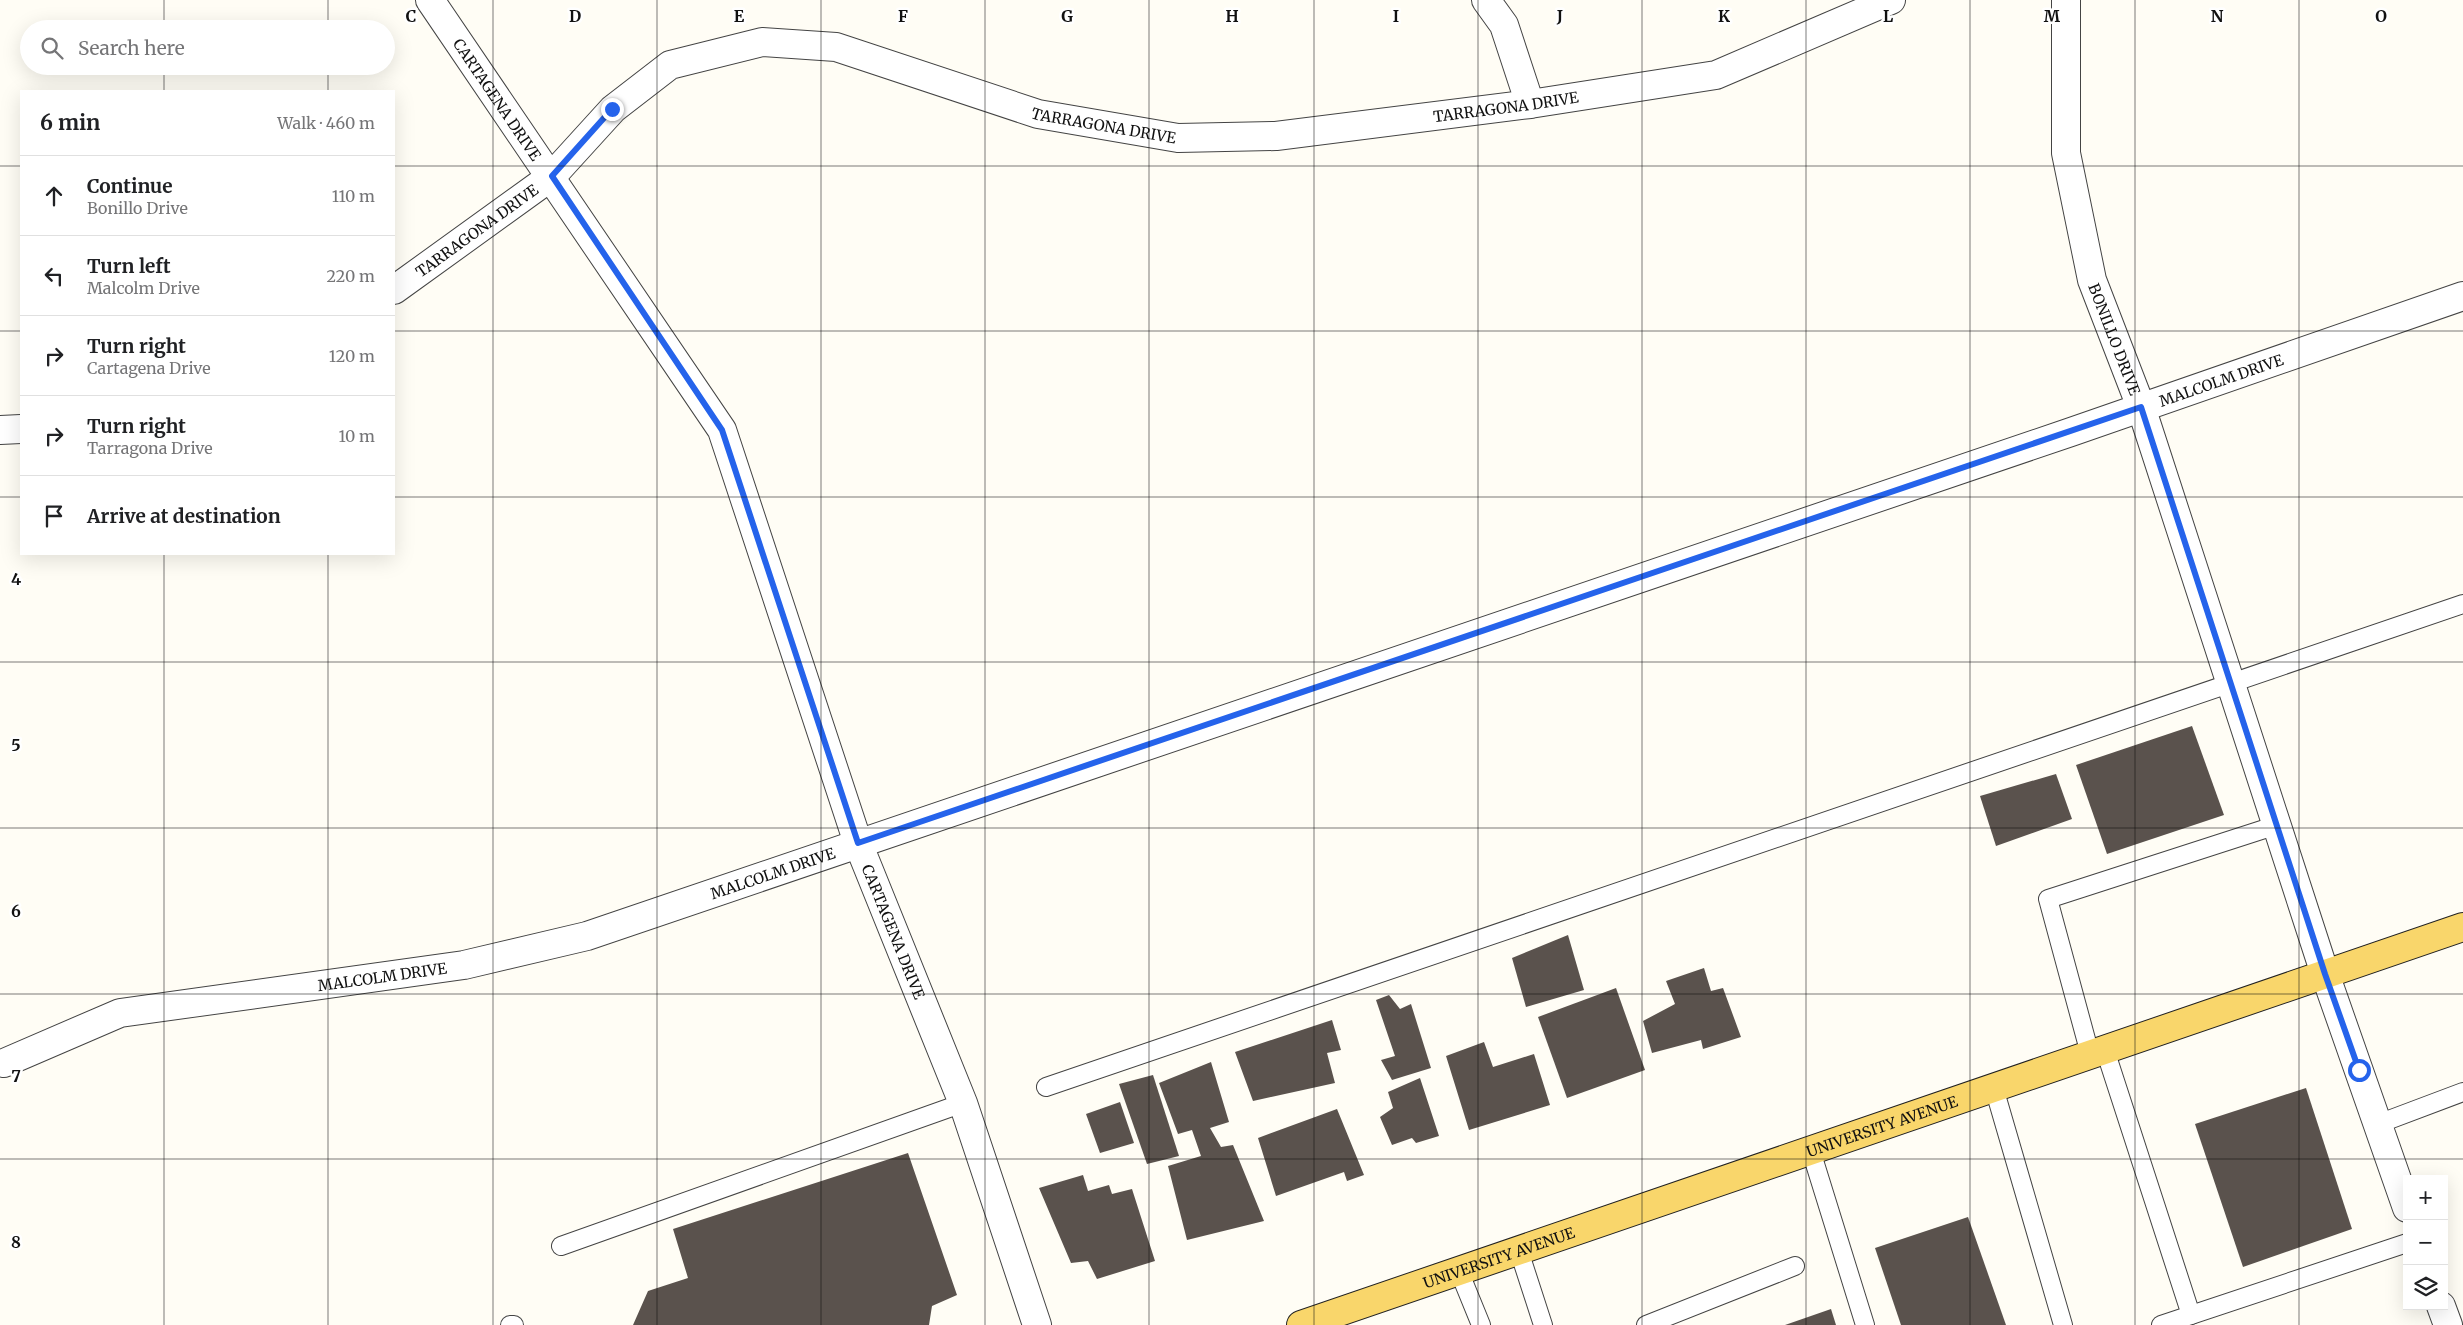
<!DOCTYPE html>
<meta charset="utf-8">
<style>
body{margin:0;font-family:Merriweather,serif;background:#f6f6f6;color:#202124}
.controls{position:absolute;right:15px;bottom:15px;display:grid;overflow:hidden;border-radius:0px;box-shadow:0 5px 20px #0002}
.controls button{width:45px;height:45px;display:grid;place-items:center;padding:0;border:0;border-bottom:1px solid #e0e0e0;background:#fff;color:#202124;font:25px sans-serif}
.stop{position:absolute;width:15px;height:15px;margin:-11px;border:4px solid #2563eb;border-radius:50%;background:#fff}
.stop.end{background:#2563eb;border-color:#fff;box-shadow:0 1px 5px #0008}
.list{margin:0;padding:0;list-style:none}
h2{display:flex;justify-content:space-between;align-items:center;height:65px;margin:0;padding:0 20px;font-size:21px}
h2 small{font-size:16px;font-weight:400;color:#757577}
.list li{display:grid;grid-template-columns:32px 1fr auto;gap:15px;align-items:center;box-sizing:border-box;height:80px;padding:0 20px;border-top:1px solid #e0e0e0}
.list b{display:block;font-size:19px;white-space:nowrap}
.list p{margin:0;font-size:16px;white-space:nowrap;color:#757577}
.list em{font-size:16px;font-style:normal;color:#757577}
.icon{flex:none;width:28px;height:28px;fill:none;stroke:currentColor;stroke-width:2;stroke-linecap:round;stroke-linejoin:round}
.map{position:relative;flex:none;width:2463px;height:1325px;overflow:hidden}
.search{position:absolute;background:#fff;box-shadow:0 5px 20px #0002;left:20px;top:20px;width:375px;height:55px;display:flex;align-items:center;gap:12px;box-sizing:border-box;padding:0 18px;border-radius:28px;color:#757577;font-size:19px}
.panel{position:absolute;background:#fff;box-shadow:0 5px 20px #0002;left:20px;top:90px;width:375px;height:465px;border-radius:0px}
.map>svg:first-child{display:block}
.building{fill:#5a524d}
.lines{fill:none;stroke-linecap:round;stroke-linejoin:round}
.service-casing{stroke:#444;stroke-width:20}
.minor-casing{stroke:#444;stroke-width:30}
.primary-casing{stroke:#222;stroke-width:30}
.service{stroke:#fff;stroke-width:18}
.minor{stroke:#fff;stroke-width:28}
.primary{stroke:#f9d66b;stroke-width:28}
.route{stroke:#2563eb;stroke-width:6}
.grid{fill:none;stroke:#111;stroke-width:1;stroke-opacity:0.55}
.labels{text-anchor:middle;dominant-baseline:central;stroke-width:5;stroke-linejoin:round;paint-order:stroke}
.street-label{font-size:15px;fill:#111;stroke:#fff}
.grid-label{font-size:16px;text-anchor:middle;font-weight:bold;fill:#111;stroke:#fff;stroke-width:5;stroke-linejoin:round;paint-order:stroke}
</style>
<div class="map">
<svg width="2463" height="1325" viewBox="0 0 2463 1325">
<rect width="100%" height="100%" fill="#fffdf5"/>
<g class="building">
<path d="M2192,726l32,89 -117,39 -31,-89z"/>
<path d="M2056,774l16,45 -76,27 -16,-50z"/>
<path d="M1568,935l16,55 -58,17 -14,-49z"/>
<path d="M1704,968l7,23 12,-3 18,49 -38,12 -2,-9 -49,13 -9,-32 32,-17 -9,-23z"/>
<path d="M1616,988l29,82 -78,28 -29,-81z"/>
<path d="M1389,995l11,14 11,-5 20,64 -39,12 -11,-20 14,-4 -19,-56z"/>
<path d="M1332,1020l9,30 -14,3 8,30 -82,18 -18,-49z"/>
<path d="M1484,1042l9,25 41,-13 16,51 -81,25 -23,-74z"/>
<path d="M1211,1062l18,60 -19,6 11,19 12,-2 31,76 -77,19 -19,-74 33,-10 -9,-26 -14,4 -19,-51z"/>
<path d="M1153,1075l26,81 -32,8 -28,-80z"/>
<path d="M1420,1078l19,58 -23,7 -4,-5 -20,7 -12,-28 13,-9 -5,-16z"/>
<path d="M2306,1088l46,141 -109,38 -48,-143z"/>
<path d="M1120,1102l14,41 -34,10 -14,-39z"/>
<path d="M1337,1109l27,66 -17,6 -3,-9 -68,24 -18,-58z"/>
<path d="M908,1153l49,142 -25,11 -3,19h-296l15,-34 40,-13 -15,-49z"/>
<path d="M1083,1175l5,16 21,-6 3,9 20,-5 23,72 -58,18 -9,-18 -17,2 -32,-75z"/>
<path d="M1968,1217l38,108h-105l-26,-77z"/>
<path d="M1831,1309l5,16h-51z"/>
</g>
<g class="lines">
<defs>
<g id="service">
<path d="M2105,1050l86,265"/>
<path d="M2090,1054l-42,-155 229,-74"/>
<path d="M1046,1087l1417,-483"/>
<path d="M1994,1088l69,237"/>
<path d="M2378,1124l85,-32"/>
<path d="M1811,1151l54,174"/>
<path d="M561,1246l402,-143"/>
<path d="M1519,1251l24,74"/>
<path d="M1459,1271l22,54"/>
<path d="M510,1325h4"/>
<path d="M1646,1325l149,-59"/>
<path d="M2161,1325l246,-82"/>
</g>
<g id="minor">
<path id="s1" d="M430,0l292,430 136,413 105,260 74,222"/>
<path d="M1486,0l18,25 26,79"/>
<path id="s2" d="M2066,0v153l26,127 49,127 184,567 82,234"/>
<path id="s3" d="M394,290l158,-114 61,-67 57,-44 92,-23 74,5 202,67 140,24 98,-2 254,-32 186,-29 175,-75"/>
<path d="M0,430l21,-1"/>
<path id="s4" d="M4,1063l116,-50 344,-48 123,-29 1484,-504 392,-136"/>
<path d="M2441,1306l7,19"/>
</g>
<g id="primary">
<path id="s5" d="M1301,1325l1162,-398"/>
</g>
</defs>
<use href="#service" class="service-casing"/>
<use href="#minor" class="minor-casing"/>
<use href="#primary" class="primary-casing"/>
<use href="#service" class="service"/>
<use href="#minor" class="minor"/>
<use href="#primary" class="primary"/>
</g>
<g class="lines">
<path class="route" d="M612,109l-60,67 170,254 136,413 1283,-436 184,567 34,96"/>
</g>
<path class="grid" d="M164,0v29M328,0v29M493,0v1325M657,0v1325M821,0v1325M985,0v1325M1149,0v1325M1314,0v1325M1478,0v1325M1642,0v1325M1806,0v1325M1970,0v1325M2135,0v1325M2299,0v1325M164,66v25M328,66v25M0,166h21M394,166h2069M0,331h21M394,331h2069M0,497h21M394,497h2069M164,554v771M328,554v771M0,662h2463M0,828h2463M0,994h2463M0,1159h2463"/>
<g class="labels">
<g class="street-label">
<text stroke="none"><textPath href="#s1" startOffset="120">CARTAGENA DRIVE</textPath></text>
<text stroke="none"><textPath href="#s3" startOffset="1211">TARRAGONA DRIVE</textPath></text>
<text stroke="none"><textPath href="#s3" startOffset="806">TARRAGONA DRIVE</textPath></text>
<text stroke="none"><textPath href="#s3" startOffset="102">TARRAGONA DRIVE</textPath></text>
<text stroke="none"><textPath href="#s2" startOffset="346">BONILLO DRIVE</textPath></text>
<text stroke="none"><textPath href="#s4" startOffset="2326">MALCOLM DRIVE</textPath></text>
<text stroke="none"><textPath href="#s4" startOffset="796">MALCOLM DRIVE</textPath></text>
<text stroke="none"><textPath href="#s1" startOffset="1050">CARTAGENA DRIVE</textPath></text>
<text stroke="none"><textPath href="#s4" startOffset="391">MALCOLM DRIVE</textPath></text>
<text stroke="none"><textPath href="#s5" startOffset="614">UNIVERSITY AVENUE</textPath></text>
<text stroke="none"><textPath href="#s5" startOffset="209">UNIVERSITY AVENUE</textPath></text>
</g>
</g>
<g class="grid-label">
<text x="411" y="22">C</text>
<text x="575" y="22">D</text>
<text x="739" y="22">E</text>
<text x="903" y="22">F</text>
<text x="1067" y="22">G</text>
<text x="1232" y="22">H</text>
<text x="1396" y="22">I</text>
<text x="1560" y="22">J</text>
<text x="1724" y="22">K</text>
<text x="1888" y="22">L</text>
<text x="2052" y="22">M</text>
<text x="2217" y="22">N</text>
<text x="2381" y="22">O</text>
<text x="16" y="585">4</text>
<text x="16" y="751">5</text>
<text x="16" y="917">6</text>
<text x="16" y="1082">7</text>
<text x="16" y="1248">8</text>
</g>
</svg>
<div class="controls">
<button>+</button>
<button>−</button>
<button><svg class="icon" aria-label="layers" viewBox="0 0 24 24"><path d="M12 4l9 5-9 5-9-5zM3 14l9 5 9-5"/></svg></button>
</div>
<div class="stop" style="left:2359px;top:1070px"></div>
<div class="stop end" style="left:612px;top:109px"></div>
<div class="search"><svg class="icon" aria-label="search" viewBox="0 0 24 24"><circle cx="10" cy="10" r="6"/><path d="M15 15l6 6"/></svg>Search here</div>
<section class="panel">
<h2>6 min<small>Walk · 460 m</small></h2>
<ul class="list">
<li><svg class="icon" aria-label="ahead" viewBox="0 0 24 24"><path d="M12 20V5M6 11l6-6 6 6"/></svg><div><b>Continue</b><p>Bonillo Drive</p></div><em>110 m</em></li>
<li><svg class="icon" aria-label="left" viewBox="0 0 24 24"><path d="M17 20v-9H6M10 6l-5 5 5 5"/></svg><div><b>Turn left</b><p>Malcolm Drive</p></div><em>220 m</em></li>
<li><svg class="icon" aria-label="right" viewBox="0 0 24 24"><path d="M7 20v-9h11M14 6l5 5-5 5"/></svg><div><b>Turn right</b><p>Cartagena Drive</p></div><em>120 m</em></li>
<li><svg class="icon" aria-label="right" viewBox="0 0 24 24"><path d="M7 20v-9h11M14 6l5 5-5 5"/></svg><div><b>Turn right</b><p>Tarragona Drive</p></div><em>10 m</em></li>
<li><svg class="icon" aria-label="arrive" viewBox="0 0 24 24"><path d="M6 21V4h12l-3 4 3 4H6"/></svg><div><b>Arrive at destination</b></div></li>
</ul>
</section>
</div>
